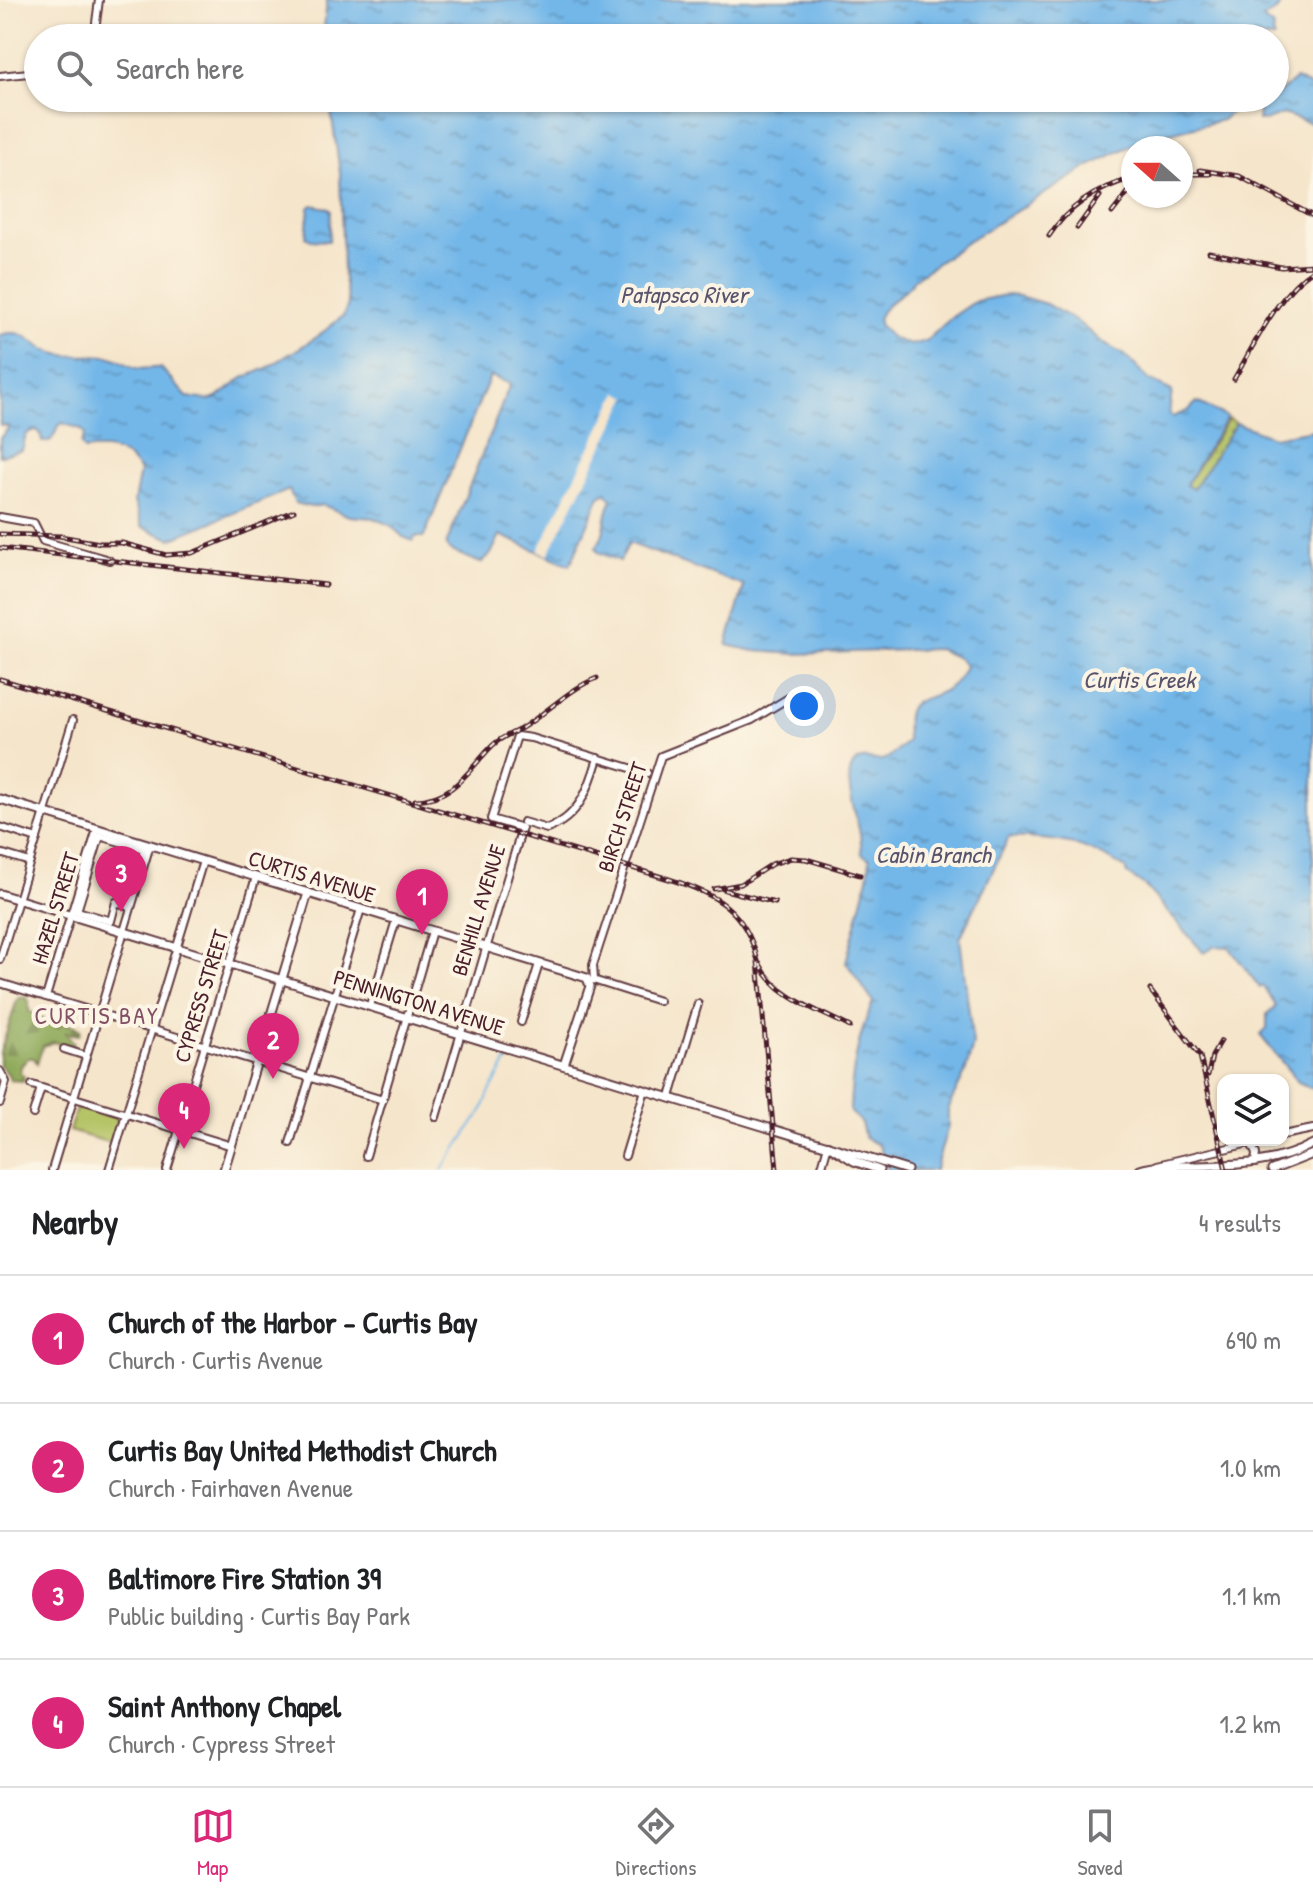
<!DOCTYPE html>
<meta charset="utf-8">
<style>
body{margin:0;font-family:"Patrick Hand",sans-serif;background:#f2f2f2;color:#202124}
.controls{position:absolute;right:24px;bottom:24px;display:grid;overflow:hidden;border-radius:16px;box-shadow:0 2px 6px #0004}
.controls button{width:72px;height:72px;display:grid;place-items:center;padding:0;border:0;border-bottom:2px solid #e0e0e0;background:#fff;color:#202124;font:40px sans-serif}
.compass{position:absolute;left:1121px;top:136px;width:72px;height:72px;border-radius:50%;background:#fff;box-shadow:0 2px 6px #0004;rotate:291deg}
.you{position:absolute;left:804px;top:706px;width:28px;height:28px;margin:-20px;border:6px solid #fff;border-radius:50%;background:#1a73e8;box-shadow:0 0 0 12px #1a73e833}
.badge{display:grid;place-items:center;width:52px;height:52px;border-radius:50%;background:#db2777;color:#fff;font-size:26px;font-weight:700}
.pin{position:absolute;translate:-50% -66px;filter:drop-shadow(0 2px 4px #0008)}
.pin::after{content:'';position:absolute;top:42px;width:28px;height:24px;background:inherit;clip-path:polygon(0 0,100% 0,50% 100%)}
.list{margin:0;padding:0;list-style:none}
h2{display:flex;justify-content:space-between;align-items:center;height:104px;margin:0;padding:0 32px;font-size:34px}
h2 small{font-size:26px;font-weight:400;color:#757577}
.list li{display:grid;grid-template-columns:52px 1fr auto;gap:24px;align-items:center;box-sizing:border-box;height:128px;padding:0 32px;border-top:2px solid #e0e0e0}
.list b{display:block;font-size:30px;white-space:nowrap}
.list p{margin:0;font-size:26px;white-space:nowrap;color:#757577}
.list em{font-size:26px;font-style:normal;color:#757577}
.icon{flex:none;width:44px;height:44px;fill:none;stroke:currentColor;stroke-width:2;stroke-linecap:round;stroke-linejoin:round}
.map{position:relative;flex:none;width:1313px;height:1170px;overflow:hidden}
.search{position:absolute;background:#fff;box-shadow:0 2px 6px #0004;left:24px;right:24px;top:24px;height:88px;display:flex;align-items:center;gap:20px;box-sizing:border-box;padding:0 28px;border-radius:44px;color:#757577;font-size:30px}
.sheet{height:616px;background:#fff}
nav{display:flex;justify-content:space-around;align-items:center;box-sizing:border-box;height:112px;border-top:2px solid #e0e0e0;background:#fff;font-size:22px;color:#757577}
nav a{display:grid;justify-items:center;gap:4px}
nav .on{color:#db2777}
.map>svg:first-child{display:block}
.grass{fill:url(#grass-tufts);stroke:#807249;stroke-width:2}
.forest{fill:url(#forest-firs);stroke:#6d6444;stroke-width:2}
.green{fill:#b6c467;stroke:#807249;stroke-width:2}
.water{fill:url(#water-ripples);stroke:#5e6b8a;stroke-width:2}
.pier{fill:#f5e5cb}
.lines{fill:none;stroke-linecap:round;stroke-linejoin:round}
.stream{stroke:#73b7e9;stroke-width:2}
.minor-casing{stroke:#643d43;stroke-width:10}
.major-casing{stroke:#643d43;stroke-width:11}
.minor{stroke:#fff;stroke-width:6}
.major{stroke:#fff;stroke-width:7}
.rail-casing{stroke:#4a1f2b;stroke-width:5}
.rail{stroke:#fcf5e5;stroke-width:2;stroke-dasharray:6;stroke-linecap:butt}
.labels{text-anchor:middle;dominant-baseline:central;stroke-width:8;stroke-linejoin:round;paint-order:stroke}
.street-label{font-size:22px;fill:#4a1f2b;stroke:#fcf5e5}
.water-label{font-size:24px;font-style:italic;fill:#58546e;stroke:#fcf5e5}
.neighbourhood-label{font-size:24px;letter-spacing:2px;fill:#835065;stroke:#fcf5e5}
</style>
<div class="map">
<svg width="1313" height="1170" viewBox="0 0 1313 1170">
<defs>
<pattern id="grass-tufts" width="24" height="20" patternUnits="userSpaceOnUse" patternTransform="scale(2)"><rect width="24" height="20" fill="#b6c467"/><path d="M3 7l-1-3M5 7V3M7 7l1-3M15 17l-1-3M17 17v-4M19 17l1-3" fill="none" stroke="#9ea85a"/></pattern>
<pattern id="forest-firs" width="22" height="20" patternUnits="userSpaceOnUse" patternTransform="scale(2)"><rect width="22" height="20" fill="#90aa5c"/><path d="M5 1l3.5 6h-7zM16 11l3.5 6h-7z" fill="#788a4c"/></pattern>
<pattern id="water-ripples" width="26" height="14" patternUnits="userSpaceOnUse" patternTransform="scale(2)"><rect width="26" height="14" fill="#73b7e9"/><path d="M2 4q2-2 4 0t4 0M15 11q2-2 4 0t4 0" fill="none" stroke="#6094bd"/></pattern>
</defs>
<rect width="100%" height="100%" fill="#fcf5e5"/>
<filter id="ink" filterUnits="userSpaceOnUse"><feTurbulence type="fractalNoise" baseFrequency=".0125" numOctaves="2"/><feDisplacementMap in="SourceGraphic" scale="16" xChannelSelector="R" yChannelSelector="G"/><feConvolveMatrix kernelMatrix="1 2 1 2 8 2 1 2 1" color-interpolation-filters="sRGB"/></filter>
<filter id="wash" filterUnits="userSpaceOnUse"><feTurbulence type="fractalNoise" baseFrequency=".006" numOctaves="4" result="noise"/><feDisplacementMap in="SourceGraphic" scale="32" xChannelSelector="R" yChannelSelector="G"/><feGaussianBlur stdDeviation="1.8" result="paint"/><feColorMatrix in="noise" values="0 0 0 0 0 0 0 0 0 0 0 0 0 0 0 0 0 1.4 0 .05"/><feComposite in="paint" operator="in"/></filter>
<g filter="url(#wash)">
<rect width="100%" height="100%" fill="#f5e5cb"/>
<path class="grass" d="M1228,419l8,4 -43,67 -7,-5z"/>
<path class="forest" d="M26,997l3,4v10l26,15 4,1 1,-5 15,4 6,4 -2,5 -13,-2 8,10 -2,6 -18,-7 -11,4 -6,17 -3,-5h-6l-7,8 -1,7 4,3 -1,5 -13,-1 -2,-6 -8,-8v-13l16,-50 3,-5z"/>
<path class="green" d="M77,1106l41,12 -7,25 -42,-12z"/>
<g class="water">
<path d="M327,0h955l-5,10 -14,9 10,8 1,11h-951z"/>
<path d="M1296,79l17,9v36l-30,-10 -19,7 -6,-1 1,-10z"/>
<path d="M329,98h919l-26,22 -80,20 -54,27 -114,70 -60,42c-9,17 -28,20 -36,40l2,7 12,12 18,7 16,-4 26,-24 24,-16 30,-6 13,1 27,8 33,19 24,20 23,13 23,24 23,11 -3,23 3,3 16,-6 9,-9 30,15 -41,68 7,4 43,-66 37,14 40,-7v659l-15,-7 -38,-47 7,-7v-14l9,-8 -13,-20 -3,2 -31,-41 -14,-1 -12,6 -57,-65 -20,-14v-4c-47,-29 -63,-29 -117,-32l-49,101 13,107 -8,28 -17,35v18l-13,44h-47l-9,-25 -14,-7 -4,-15 -11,-12c1,-37 8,-75 23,-109l-27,-40 22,-84 2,-19 -8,-5c-1,-8 -1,-17 -3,-25 -3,-16 -22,-63 3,-70 6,-1 13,2 19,1 10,-2 19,-12 26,-19 0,-9 -2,-25 2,-32 9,-16 43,-8 56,-43l-5,-7 -22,-10 -142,5 -42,-3 -27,-6 17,-59 -115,-43 -9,18 -22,-9 -2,-5c12,-15 7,-32 16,-47l-6,-8 -6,4 -30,69 -70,-30 -9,19 -10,9 -32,-13 -3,-5 64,-161 -20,-8 -66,161h-9l-2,4 -10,-4 -13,-12 -16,-7 -25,-2 -26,-11 -12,2 -16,-4 -6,-13 -118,49 -29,-12 -8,-25 6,-31c-14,-21 -32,-25 -56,-21l-3,-6 4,-10 -4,-5 -19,-6c-9,6 -5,20 -20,19l-1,-8 -4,-4c-15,1 -11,11 -15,20l-22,6v-18l8,-9 -1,-3 -7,-1v-90c27,-8 30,10 51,17 19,7 37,2 56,4 11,1 19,9 29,12 9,2 17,-1 25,0l26,29 21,3 9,-2 26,-20 24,-10 50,-31 27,-22 4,-11 -5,-33 -3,-99z"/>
<path d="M312,205l16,3 3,3 -2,30 -18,-1 -5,-3 3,-29z"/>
</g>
<path class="pier" d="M618,392l10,5 -80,158 -10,-4z"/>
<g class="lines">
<path class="stream" d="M442,1170l41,-61 6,-16 20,-35"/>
</g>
</g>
<g filter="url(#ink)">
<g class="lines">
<defs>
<g id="minor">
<path d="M94,38l5,-38"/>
<path d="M0,76l38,-4"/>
<path d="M0,517l34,6 9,18 66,19"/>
<path d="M523,822l24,7c32,-12 42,-40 51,-71"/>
<path d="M0,827l37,12"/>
<path d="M100,836l44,13 -16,57 -12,-4 -5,19 -34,-10z"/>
<path d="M0,853l30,9"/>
<path d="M0,959l73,-239"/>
<path d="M593,980l66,21"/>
<path d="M594,980l-1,-15 68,-209 91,-36 38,-23"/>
<path d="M0,983l383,117"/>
<path d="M46,997l51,-168"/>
<path d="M370,1006l26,-86"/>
<path d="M521,1022l18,-58"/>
<path d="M64,1049l22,7"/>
<path d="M0,1071l6,11 -6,21"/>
<path d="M32,1085l200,61"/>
<path d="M670,1097l28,-93"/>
<path d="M33,1114l8,-26"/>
<path d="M436,1117l86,-289 -31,-9 26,-83 14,2 116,35"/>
<path d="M1283,1135l30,-6"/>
<path d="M290,1143l71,-234"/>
<path d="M1251,1143l5,11 -1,9"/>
<path d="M366,1156l66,-225"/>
<path d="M625,1156l20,-66"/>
<path d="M1157,1165l105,-25"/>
<path d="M52,1170l98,-325"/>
<path d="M109,1170l94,-309"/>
<path d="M167,1170l89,-293"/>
<path d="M821,1170l7,-25"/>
</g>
<g id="major">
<path d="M0,799l587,179 3,8 -26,79"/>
<path d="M0,894l907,276"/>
<path d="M833,1148l21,13 25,9"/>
<path d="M224,1170l84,-277"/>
<path d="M1140,1170c16,-5 34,-4 50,-4 44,-1 84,-1 123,-22"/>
<path d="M1272,1170l41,-16"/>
</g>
</defs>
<use href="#minor" class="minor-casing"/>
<use href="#major" class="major-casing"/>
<use href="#minor" class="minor"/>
<use href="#major" class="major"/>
<defs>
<g id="rail">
<path d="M1200,170l39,6 74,40"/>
<path d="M1181,174h29"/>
<path d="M1112,213l21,-27"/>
<path d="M1077,228l23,-32"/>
<path d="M1049,236c20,-31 49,-48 84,-58"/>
<path d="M1209,252l72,15 32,-2"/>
<path d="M1234,379c21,-35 45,-88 79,-109"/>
<path d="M0,534l60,2 40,7h22l44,12 26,-2 102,-42"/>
<path d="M0,548l326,37"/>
<path d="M0,679l669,200c47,15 76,30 89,82l19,209"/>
<path d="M415,800c40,-1 53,-30 78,-55 9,-9 22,-12 32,-19 25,-16 44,-37 72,-48"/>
<path d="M714,889l27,-5 31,-20 19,-6 15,1 54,16"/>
<path d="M725,890l50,13"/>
<path d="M760,964c17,34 58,46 90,63"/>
<path d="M1150,990l50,66 26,114"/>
<path d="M1208,1075l4,-19 9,-15"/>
</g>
</defs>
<use href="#rail" class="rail-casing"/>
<use href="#rail" class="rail"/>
</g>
</g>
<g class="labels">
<g class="street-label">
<text transform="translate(622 817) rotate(-72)">BIRCH STREET</text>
<text transform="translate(312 876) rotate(17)">CURTIS AVENUE</text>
<text transform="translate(55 908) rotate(-73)">HAZEL STREET</text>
<text transform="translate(478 910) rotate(-73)">BENHILL AVENUE</text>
<text transform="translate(201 996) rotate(-73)">CYPRESS STREET</text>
<text transform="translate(419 1002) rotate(17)">PENNINGTON AVENUE</text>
</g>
<g class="water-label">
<text x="684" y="294">Patapsco River</text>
<text x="1139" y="679">Curtis Creek</text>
<text x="933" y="854">Cabin Branch</text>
</g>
<g class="neighbourhood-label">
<text x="97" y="1015">CURTIS BAY</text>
</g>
</g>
</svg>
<div class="controls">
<button><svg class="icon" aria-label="layers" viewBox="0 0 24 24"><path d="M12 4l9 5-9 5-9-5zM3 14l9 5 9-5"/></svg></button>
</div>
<svg class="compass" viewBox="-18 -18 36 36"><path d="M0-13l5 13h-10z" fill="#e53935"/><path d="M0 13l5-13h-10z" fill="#757577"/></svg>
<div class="you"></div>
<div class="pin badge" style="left:422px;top:935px">1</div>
<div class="pin badge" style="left:273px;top:1079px">2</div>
<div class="pin badge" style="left:121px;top:912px">3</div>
<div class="pin badge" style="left:184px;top:1149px">4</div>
<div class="search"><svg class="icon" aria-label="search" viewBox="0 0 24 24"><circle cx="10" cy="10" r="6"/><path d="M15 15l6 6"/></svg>Search here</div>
</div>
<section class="sheet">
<h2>Nearby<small>4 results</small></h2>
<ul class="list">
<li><span class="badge">1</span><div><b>Church of the Harbor - Curtis Bay</b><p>Church · Curtis Avenue</p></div><em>690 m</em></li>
<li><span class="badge">2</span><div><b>Curtis Bay United Methodist Church</b><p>Church · Fairhaven Avenue</p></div><em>1.0 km</em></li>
<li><span class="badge">3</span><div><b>Baltimore Fire Station 39</b><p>Public building · Curtis Bay Park</p></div><em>1.1 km</em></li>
<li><span class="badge">4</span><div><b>Saint Anthony Chapel</b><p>Church · Cypress Street</p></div><em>1.2 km</em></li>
</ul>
</section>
<nav>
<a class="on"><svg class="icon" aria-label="map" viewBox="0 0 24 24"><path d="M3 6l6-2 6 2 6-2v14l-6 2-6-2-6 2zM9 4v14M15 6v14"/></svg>Map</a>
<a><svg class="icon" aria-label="directions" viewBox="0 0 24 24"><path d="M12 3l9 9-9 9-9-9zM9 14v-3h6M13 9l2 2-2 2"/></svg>Directions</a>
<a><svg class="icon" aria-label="saved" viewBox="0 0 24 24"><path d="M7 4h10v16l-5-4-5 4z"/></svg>Saved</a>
</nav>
